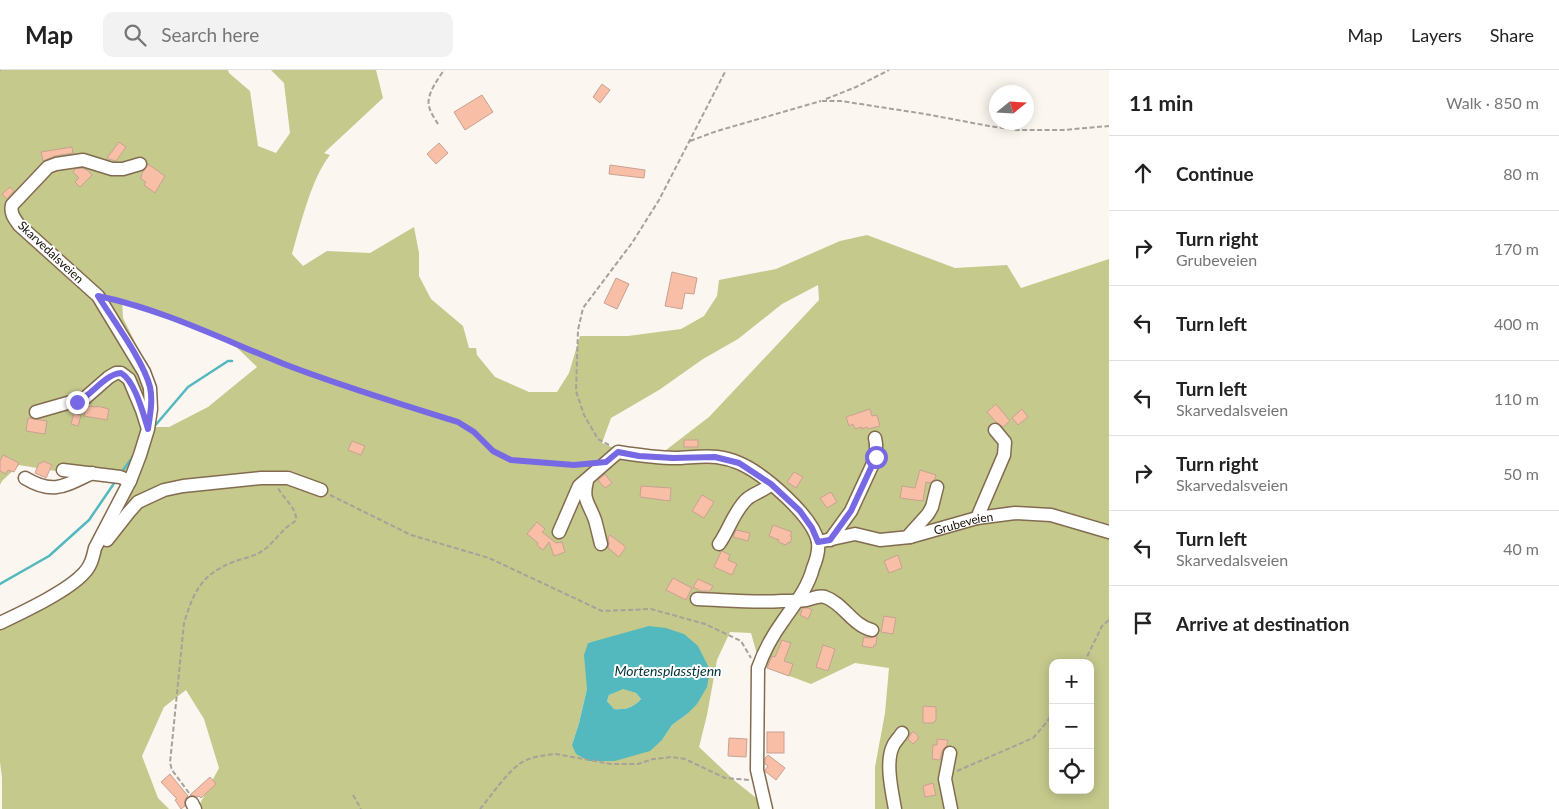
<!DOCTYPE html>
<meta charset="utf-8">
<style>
body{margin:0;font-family:Lato,sans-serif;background:#f2f2f2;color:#222}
.controls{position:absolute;right:15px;bottom:15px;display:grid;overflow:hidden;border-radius:10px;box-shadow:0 2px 12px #0003}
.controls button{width:45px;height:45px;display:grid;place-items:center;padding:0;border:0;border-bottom:1px solid #e0e0e0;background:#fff;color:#222;font:25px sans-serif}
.compass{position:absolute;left:989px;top:15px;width:45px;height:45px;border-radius:50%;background:#fff;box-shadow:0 2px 12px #0003;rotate:72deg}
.stop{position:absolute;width:15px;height:15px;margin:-11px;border:4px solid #7768e4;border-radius:50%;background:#fff}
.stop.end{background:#7768e4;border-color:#fff;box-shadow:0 1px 5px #0008}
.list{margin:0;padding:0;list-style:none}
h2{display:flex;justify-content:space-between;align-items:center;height:65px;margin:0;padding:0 20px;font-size:21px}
h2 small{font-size:16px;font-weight:400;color:#767676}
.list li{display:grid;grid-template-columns:32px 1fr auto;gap:15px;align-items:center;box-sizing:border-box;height:75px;padding:0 20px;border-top:1px solid #e0e0e0}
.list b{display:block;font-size:19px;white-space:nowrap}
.list p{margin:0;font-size:16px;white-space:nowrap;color:#767676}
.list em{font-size:16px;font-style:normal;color:#767676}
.icon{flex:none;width:28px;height:28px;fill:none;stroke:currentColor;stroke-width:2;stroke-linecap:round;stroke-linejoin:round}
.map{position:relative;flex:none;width:1109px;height:739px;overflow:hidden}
header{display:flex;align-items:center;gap:30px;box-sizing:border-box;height:70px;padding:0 25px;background:#fff;border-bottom:1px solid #e0e0e0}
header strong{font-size:24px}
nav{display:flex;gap:28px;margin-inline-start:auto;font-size:18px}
.search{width:350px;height:45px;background:#f2f2f2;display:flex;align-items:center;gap:12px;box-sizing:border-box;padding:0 18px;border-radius:10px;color:#767676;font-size:19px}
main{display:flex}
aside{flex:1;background:#fff}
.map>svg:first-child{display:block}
.green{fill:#c5c98c;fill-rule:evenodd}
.water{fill:#54b9bf;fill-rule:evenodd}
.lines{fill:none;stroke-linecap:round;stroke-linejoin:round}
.stream{stroke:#54b9bf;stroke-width:2.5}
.building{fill:#f8bea6;stroke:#c7a292}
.minor-casing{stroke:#836b50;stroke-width:15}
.path{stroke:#a8a19a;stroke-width:2;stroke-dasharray:5 2.5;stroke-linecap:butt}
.minor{stroke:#fff;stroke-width:12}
.route{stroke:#7768e4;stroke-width:6}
.labels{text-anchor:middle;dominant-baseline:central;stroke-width:4;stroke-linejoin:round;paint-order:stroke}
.street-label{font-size:12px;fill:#170e05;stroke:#fff}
.water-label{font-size:14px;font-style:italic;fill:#023437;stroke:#fff}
</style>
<header>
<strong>Map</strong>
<div class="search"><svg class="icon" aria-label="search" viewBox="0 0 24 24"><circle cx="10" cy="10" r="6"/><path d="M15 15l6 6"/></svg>Search here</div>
<nav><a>Map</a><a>Layers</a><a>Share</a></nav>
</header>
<main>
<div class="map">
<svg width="1109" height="739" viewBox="0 0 1109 739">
<rect width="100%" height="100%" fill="#fcf6f0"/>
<g class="green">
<path d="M0,0h228l1,3 21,18 8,55 18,7 14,-20 -6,-50 -13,-13h105l7,28 -59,55 6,2c-18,22 -30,71 -38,99l11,12 24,-15 43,2 44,-26 5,26v23l12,23 32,27 6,22h7l1,7 18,22 34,15h28l12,-19 11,-37h48l53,-7 23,-13 13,-20 2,-16 57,-11 64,-28 27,-6 88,33 52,-3 14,23 88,-29v550h-234v-42l10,-54 4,-45 -34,-5 -44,21 -51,-19 -9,-32 -21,-1 -13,28 -10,55 -8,32 36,34 35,28h-573l22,-41 -15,-49 -18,-29 -22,17 -22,49 16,42 11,11h-167v-31l-2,-16v-134l80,-53 47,-92 -108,-18 -17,16 -2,4zM818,215l1,15 -110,117 -43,33 -27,9 -37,-16 9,-25 48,-28 44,-31 35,-20 44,-35zM122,230l10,1 68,31 28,7 29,28 -49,40 -39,20h-20l-4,-65 -22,-44zM603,570l84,74 -15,11 -10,15 -90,5 7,-22 8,-34 1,-46zM1053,593h37v127h-37z"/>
<path d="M623,618l13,5 5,6c-8,9 -16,11 -27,10l-7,-8 2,-6z"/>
</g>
<path class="water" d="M649,556l17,2 18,6 14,12 12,24 -3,17 -10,17 -10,10 -15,11 -10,15 -12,11 -35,10h-26l-13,-7 -4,-9 7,-22 8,-34 -3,-34 4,-12zM623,619l13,4 5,6c-8,9 -16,11 -27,10l-7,-8 2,-6z"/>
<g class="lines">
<g class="stream">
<path d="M153,358l35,-41 40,-26h4"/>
<path d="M121,403l13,-18"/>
<path d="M0,514l49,-28 40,-36 26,-38"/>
</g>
</g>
<g class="building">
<path d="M602,14l8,6 -10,13 -7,-6z"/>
<path d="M482,25l11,17 -28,18 -11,-18z"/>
<path d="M119,72l7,5 -10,14 -7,-2 -2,-1z"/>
<path d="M439,73l9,10 -12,11 -9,-10z"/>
<path d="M72,77l1,6 -18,3 -12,5 -2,-9z"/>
<path d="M148,94l17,12 -10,17 -11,-8 2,-3 -6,-4 2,-2 -1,-1z"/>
<path d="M610,95l35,5 -1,8 -35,-4z"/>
<path d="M82,98l5,2 5,5 -12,12 -5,-5 4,-4 -6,-6 2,-3z"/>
<path d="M10,117l4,4 -7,8 -5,-5z"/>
<path d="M672,202l25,6 -3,16 -9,-1 -3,16 -17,-3z"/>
<path d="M616,208l13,6 -12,25 -13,-6z"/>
<path d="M996,334l14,17 -7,6 -7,-5 -9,-10z"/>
<path d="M86,336l11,1v-1l12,3 -2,11 -23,-4z"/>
<path d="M870,339l2,7 5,-1 3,11 -12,3 -1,-2 -5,2v-2l-7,2 -2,-5 -4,2 -3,-9z"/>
<path d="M1022,339l6,8 -10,8 -6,-7z"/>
<path d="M74,343l7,2 -3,11 -7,-2z"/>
<path d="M28,348l19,3 -2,13 -19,-3z"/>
<rect x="684" y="370" width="14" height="7"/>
<path d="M352,371l13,5 -4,9 -13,-5z"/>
<path d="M3,385l16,8 -5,9 -6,-2 -2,4 -6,-3v-10z"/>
<path d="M43,391l9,4 -6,13 -11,-5 4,-10h3z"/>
<path d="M920,400l16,5 -1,4 -5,4 -4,-1 -3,19 -23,-3 2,-12 13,2z"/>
<path d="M794,402l9,5 -7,11 -9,-6z"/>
<path d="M605,404l7,9 -7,5 -7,-8z"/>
<path d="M641,416l30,2 -1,13 -30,-4z"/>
<path d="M831,422l6,10 -10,6 -7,-10z"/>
<path d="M702,425l12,7 -10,16 -12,-7z"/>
<path d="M537,452l8,7 -3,3 14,11 6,-1 3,10 -11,4 -5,-14 -6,8 -6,-5 1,-2 -11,-9z"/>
<path d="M773,455l19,7 -2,4 2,1 -2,6 -2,-1 -2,3 -8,-3 1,-2 -10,-4z"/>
<path d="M736,460l14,3 -2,8 -15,-4z"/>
<path d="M610,465l16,12 -7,10 -11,-9 1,-5 -1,-5z"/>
<path d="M722,481l8,4 -2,5 9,4 -5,11 -18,-8 7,-15z"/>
<path d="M898,485l4,13 -13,5 -5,-12z"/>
<path d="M673,508l19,10 -6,12 -20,-10z"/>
<path d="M698,509l15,7 -3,5h-9l-8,-4z"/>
<path d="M803,538h5l4,2 -4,9 -8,-4z"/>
<path d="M884,546l12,2 -3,16 -12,-2z"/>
<path d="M877,566l-1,9h-2l-1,3 -11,-2 2,-9 5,1z"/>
<path d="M782,570l9,3 -7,18 9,3 -4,12 -22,-8 5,-12 3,1z"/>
<path d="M823,575l12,4 -7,22 -12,-4z"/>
<path d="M923,636l13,1v13l-3,3h-10z"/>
<rect x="767" y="662" width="17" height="21"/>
<path d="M912,662h2l4,4v3l-5,5 -5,-5z"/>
<path d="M729,668l18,1 -1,18 -18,-1z"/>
<path d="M937,669l11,1 -1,5 -5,6 -2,9 -8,-1 1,-14h4z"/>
<path d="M768,685l17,13 -9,12 -10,-8 -1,-2 3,-4 -3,-2v-6z"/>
<path d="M170,704l18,22 -3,3v7l-4,3 -6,-9 2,-1 -16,-17z"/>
<path d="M210,707l6,7 -15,14 -2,-2 -1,1 -8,-2z"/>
<path d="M933,713l3,12 -11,2 -2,-11z"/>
</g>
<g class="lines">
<defs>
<g id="minor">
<path d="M36,342l49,-14 24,-21 7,-4h5l8,6 13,31 5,16"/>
<path d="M63,400l57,7 10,4"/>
<path d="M25,408c28,17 40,8 67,-5"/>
<path d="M587,411c-5,19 2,22 8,39 2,7 4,16 6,24"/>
<path d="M977,448l27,-63 1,-13 -10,-12"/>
<path d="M559,462l20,-46 39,-34c19,3 38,6 57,6 13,0 28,-3 42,-1 7,1 15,3 22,6 24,10 74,53 79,79 1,8 -2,19 -5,26 -5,20 -19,37 -30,53 -11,15 -19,30 -25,47l-1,102 9,39"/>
<path d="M910,467v-3l18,-20 4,-7 5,-20"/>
<path d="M107,470l22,-28 9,-10 26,-12 19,-4 78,-8h27l33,12"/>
<path d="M830,470l21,-29 25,-54v-13l-1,-6"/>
<path id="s1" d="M818,472l37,-8 25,6 30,-3 67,-19 38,-5 36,2 58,17"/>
<path d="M719,474c10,-14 15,-33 28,-45 7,-6 17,-8 24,-15"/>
<path d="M697,529c29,1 57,4 85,2 8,0 16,0 24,-1 6,-1 12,-5 19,-3 18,6 28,29 47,33"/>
<path d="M0,553c23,-11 68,-32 84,-50 7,-7 9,-16 11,-25l35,-67 10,-26 8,-26 3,-20 -1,-21 -6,-16 -46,-76 -79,-71c-5,-7 -9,-12 -7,-20l36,-38 8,-3 27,-4 29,9h11l17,-5"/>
<path d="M950,683l-5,26 6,30"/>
<path d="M192,733l3,6"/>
<path d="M895,739c-3,-17 -10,-47 -2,-63 2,-5 7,-9 9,-13"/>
</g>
</defs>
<use href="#minor" class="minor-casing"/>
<g class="path">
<path d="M0,1v-1"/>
<path d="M826,29l30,-12 33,-17"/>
<path d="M822,31h19l84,13 64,12 28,4h46l46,-4"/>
<path d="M438,54c-3,-5 -8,-12 -9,-18 -3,-11 9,-27 15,-36"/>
<path d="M690,71l27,-10 104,-30"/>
<path d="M113,229l9,2 90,33 73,30 173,58 16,10 19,19 18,9 63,5 15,-1"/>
<path d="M609,375l-11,-6 -14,-24 -8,-24 2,-61 5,-22 49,-65 27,-43 67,-130"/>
<path d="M330,425l81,40 78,23 113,53 49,-2 54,15 36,17 10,17"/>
<path d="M1084,593l18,-37 7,-6"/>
<path d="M957,701l76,-33 14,-16 6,-11"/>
<path d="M189,723l-17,-23 -2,-7 14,-140c10,-32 17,-48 49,-61 8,-3 18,-5 26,-9 11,-6 19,-18 28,-26 3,-3 7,-4 9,-7 1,-12 -13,-22 -18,-32"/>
<path d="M353,725l8,14"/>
<path d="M480,739c11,-13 25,-34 38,-44 10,-8 26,-10 38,-11l55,10h27l15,-5 19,-2 13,2 40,19 24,2"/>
</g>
<use href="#minor" class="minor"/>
</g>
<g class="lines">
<path class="route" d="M77,332c15,-7 28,-28 44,-29 14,8 22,40 27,56 2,-14 5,-28 2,-42 -7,-27 -37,-67 -52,-91 64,13 126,44 186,68 57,22 116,40 174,58l16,10 19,19 18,9 63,5 32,-3 12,-10 21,4 34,2 42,-1 24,6 32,21 29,27 12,17 6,14 12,-2 21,-29 25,-54"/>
</g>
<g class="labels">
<g class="street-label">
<text transform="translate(51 182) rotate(43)">Skarvedalsveien</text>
<text stroke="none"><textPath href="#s1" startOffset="149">Grubeveien</textPath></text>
</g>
<g class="water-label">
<text x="668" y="600">Mortensplasstjenn</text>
</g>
</g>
</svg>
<div class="controls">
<button>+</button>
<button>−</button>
<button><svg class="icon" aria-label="locate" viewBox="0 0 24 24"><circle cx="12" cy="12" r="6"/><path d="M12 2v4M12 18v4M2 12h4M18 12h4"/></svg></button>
</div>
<svg class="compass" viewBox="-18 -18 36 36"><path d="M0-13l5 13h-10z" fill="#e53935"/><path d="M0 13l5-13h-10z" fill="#767676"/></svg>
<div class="stop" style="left:876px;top:387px"></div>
<div class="stop end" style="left:77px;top:332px"></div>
</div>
<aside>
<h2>11 min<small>Walk · 850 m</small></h2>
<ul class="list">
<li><svg class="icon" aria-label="ahead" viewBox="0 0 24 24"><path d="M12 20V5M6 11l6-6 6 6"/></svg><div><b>Continue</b></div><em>80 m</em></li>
<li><svg class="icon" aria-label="right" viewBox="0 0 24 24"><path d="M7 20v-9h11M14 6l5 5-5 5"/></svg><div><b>Turn right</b><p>Grubeveien</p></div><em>170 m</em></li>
<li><svg class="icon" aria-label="left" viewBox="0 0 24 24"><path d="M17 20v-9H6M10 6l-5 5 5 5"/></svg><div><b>Turn left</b></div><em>400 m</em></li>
<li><svg class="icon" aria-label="left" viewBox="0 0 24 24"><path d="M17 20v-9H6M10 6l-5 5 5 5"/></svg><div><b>Turn left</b><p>Skarvedalsveien</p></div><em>110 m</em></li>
<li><svg class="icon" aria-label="right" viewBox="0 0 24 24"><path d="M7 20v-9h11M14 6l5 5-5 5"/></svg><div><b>Turn right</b><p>Skarvedalsveien</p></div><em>50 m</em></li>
<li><svg class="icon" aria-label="left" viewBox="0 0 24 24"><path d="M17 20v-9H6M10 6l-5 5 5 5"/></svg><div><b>Turn left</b><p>Skarvedalsveien</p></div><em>40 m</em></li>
<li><svg class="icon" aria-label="arrive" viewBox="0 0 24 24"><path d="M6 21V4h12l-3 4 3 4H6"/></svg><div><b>Arrive at destination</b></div></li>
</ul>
</aside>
</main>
